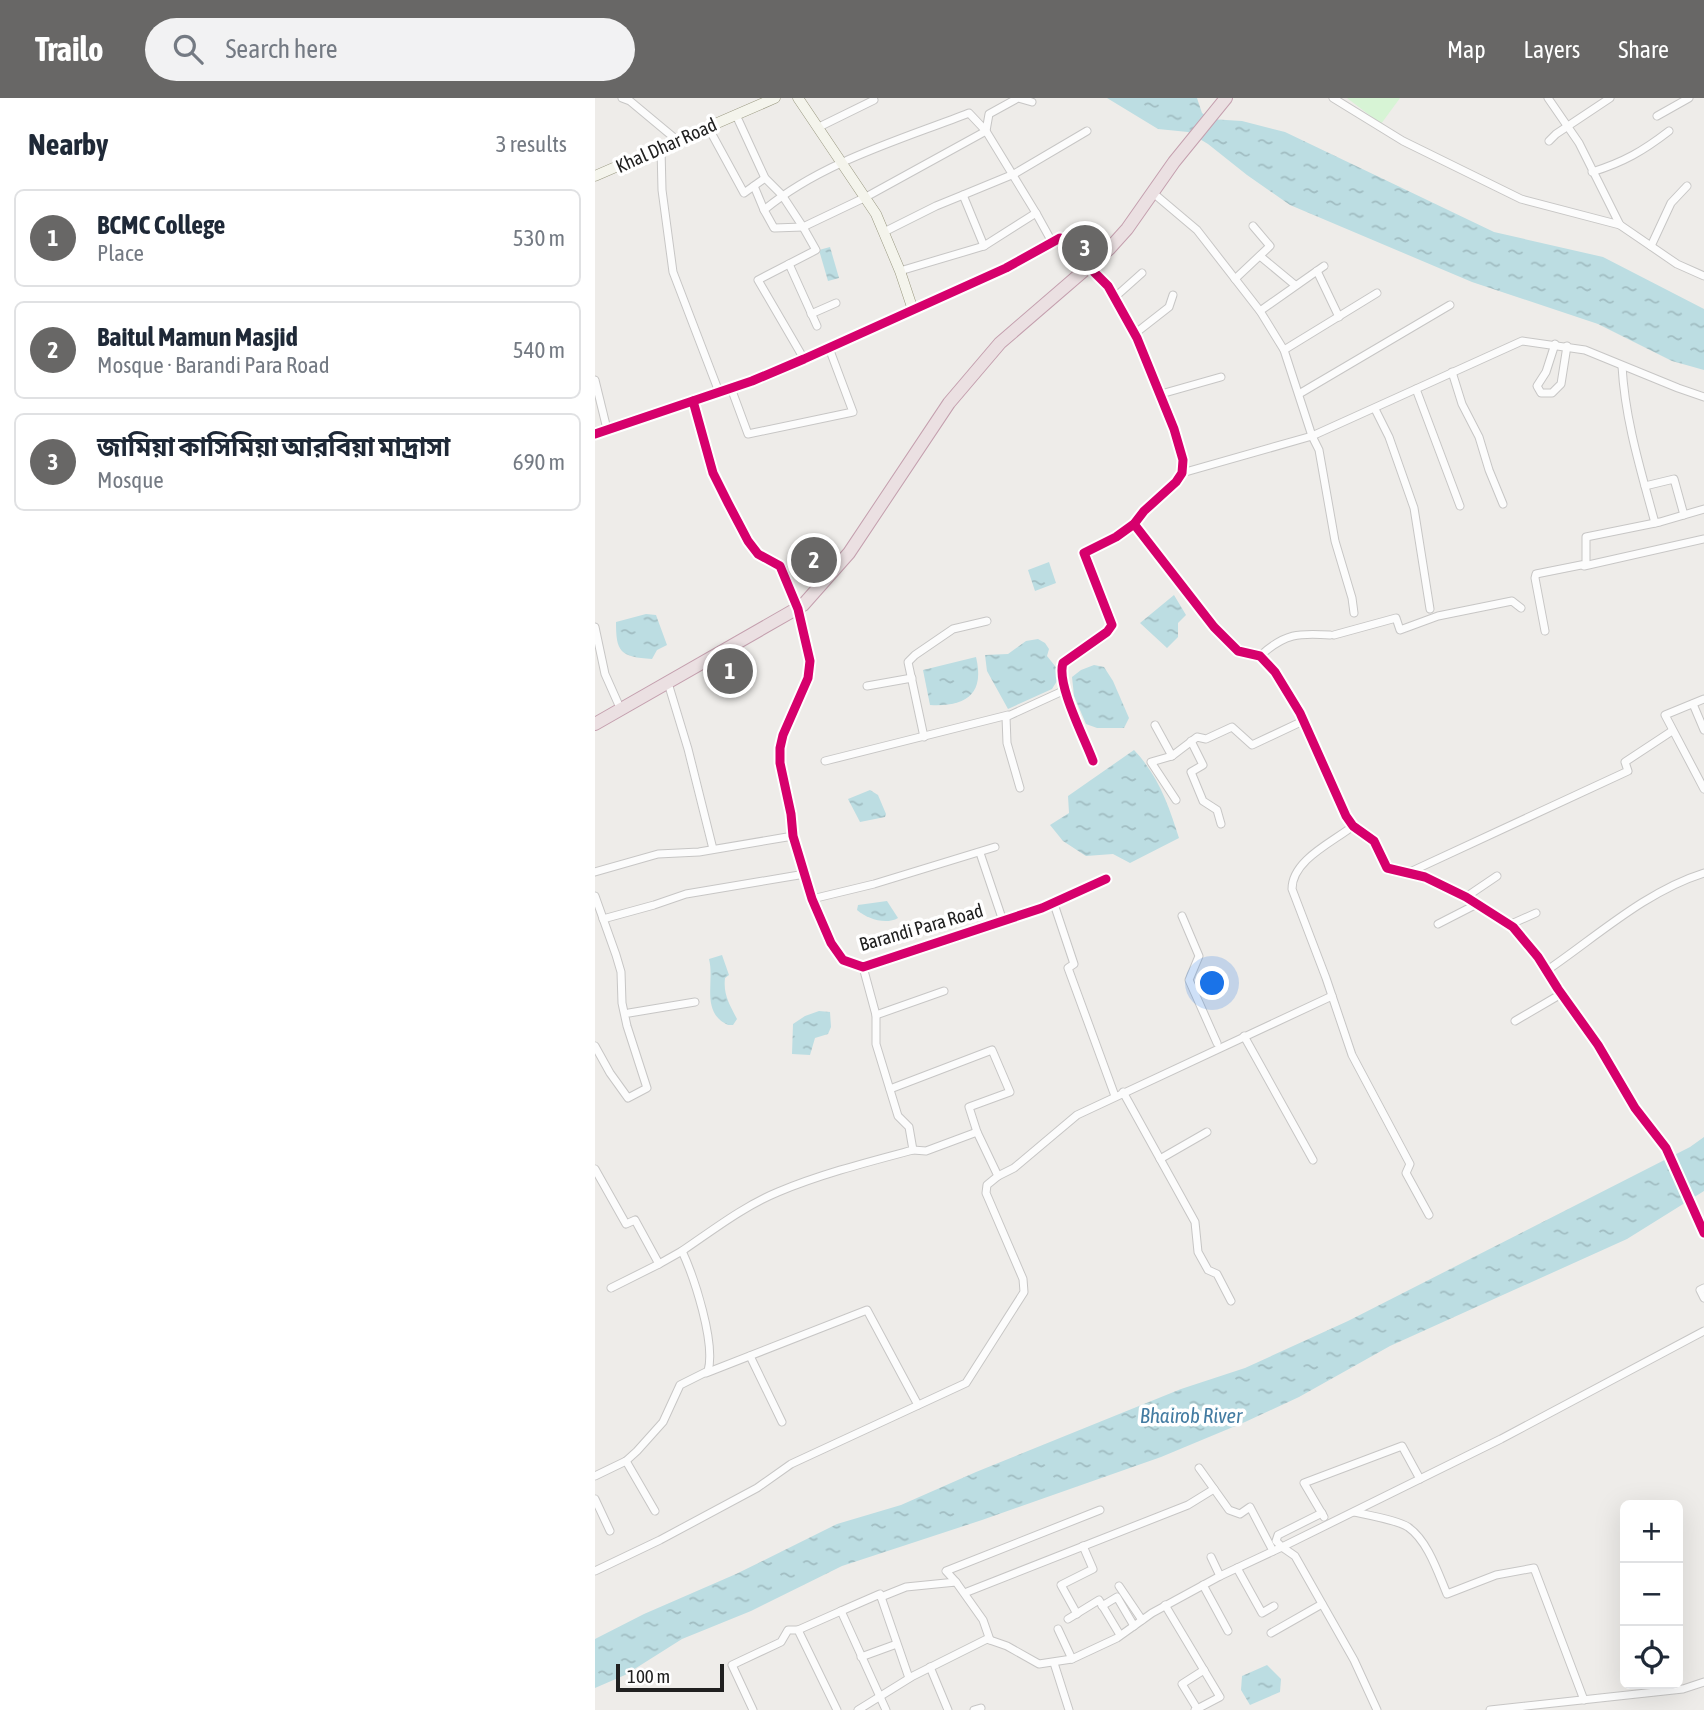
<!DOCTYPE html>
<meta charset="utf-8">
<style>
body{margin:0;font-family:"Asap Condensed","Noto Sans Bengali",sans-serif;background:#f2f2f3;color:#1f2937}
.controls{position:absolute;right:21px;bottom:21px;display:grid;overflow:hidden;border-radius:10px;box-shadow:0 7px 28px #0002}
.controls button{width:63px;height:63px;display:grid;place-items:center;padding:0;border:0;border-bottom:2px solid #e0e1e3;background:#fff;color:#1f2937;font:35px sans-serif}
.scale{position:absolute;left:21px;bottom:18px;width:108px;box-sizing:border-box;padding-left:7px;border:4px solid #202020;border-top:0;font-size:19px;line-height:24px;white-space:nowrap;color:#202020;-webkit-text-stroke:5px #fff;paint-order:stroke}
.you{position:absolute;left:618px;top:886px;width:24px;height:24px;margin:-18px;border:5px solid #fff;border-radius:50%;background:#1a73e8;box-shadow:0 0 0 10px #1a73e833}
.badge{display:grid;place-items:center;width:46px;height:46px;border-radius:50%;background:#686766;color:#fff;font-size:23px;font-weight:700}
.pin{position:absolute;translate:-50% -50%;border:4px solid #fff;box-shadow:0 2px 7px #0006}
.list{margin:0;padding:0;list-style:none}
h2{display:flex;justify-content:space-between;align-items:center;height:91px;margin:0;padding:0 28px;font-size:30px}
h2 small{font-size:23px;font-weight:400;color:#747a83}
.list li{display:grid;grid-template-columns:46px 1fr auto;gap:21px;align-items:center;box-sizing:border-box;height:98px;margin:0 14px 14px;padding:0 14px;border:2px solid #e0e1e3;border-radius:10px}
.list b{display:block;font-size:26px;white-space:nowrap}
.list p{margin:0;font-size:23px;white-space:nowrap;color:#747a83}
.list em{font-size:23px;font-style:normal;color:#747a83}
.icon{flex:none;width:38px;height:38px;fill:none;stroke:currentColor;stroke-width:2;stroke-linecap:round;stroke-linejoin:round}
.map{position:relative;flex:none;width:1109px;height:1612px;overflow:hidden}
header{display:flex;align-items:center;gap:42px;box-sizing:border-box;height:98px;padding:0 35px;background:#686766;color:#fff}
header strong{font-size:33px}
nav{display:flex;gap:38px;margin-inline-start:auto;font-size:24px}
.search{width:490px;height:63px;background:#f2f2f3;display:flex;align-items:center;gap:18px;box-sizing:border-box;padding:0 24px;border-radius:38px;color:#747a83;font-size:26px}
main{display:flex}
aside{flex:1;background:#fff}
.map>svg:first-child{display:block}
.park{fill:#d7f4d5}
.water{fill:url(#water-ripples)}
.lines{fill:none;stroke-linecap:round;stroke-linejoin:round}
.street-casing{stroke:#c7c6c5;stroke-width:9}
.secondary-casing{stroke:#999880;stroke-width:11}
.highway-casing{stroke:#c49fae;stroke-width:14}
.street{stroke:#fcfcfc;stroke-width:7}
.secondary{stroke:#f4f4ec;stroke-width:10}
.highway{stroke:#ebe0e2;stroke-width:12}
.cycleway-casing{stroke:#fff;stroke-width:13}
.cycleway{stroke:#d6006c;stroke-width:9}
.labels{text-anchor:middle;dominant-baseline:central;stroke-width:7;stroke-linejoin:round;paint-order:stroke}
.street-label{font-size:19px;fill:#202020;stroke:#fff}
.water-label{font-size:21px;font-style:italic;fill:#447ca2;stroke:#fff}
</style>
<header>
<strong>Trailo</strong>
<div class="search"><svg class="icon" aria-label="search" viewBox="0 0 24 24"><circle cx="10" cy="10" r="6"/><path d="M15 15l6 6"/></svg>Search here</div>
<nav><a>Map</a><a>Layers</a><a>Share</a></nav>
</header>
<main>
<aside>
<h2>Nearby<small>3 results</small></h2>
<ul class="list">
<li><span class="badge">1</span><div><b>BCMC College</b><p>Place</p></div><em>530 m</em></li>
<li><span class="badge">2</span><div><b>Baitul Mamun Masjid</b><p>Mosque · Barandi Para Road</p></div><em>540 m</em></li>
<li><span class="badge">3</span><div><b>জামিয়া কাসিমিয়া আরবিয়া মাদ্রাসা</b><p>Mosque</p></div><em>690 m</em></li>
</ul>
</aside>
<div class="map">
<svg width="1109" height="1612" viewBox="0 0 1109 1612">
<defs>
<pattern id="water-ripples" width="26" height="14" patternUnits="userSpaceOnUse" patternTransform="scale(1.75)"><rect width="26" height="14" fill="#bcdde2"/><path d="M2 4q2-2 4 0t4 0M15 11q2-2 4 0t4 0" fill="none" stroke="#a1bdc2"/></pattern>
</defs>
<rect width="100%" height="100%" fill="#eeece9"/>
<path class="park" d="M752,0h53l-19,26z"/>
<g class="water">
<path d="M512,0h90l5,15 8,6 32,2 43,11 209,100 109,25 101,52v61l-32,-9 -74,-37 -126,-42 -182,-77 -43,-30 -39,-31 -20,-12 -30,-3z"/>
<path d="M235,149l9,31 -11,3 -9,-31z"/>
<path d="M454,464l7,21 -21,8 -7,-21z"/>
<path d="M579,497l12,20 -8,8v14l-11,11 -27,-25z"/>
<path d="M51,516l10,1 11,30 -10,5 -5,9c-32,-2 -36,-7 -36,-37z"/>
<path d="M443,541l7,4 4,6 -2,7 12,15 -2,10 -5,8 -44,20 -21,-38 -2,-16 23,-1 18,-13z"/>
<path d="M381,559c9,37 -10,50 -46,48l-7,-35z"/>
<path d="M499,567l10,2 9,14 16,37 -5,10h-27l-11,-4 -12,-28 -2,-19 9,-7z"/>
<path d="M539,652c24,25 35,56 45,88l-49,25 -17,-9 -27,2 -23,-15 -13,-16 19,-12 -1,-17z"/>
<path d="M275,692l8,5 8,19 -1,3 -25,5 -12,-23z"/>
<path d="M292,803l11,17c-12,7 -31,1 -41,-8l1,-5z"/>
<path d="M127,857l7,20 -4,3c-2,17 5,27 12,41l-4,6h-5c-28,-13 -13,-43 -19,-66z"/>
<path d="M224,913l11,1 1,15 -3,7 -13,4 -5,17 -18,-1 1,-30 12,-8z"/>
<path d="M1109,1039v54l-77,48 -237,107 -91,51 -54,25 -84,35 -179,63 -140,46 -91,45 -69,28 -57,36 -30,13v-49l49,-25 92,-40 101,-50 64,-19 75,-33 205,-83 64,-21 103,-47 342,-174z"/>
<path d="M672,1567l14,14 -1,13 -30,13 -9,-15 1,-14z"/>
</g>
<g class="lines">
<defs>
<g id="street">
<path d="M27,0l8,3 48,40"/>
<path d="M738,0l70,43 118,58 99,26"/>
<path d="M953,0l31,45 41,82 57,39 27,12"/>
<path d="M141,17l29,63 17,17 21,32"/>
<path d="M1062,18l32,-18"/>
<path d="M113,29l36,66 21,-15"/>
<path d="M224,29l55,-27"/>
<path d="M954,43l7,-7 54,-36"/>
<path d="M66,50l1,42 11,82 46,120"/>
<path d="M997,74c32,-10 51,-21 77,-41"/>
<path d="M159,88l10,24"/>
<path d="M557,94l45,38 63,81 24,39 28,86 7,14 16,91 17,57 2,15"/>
<path d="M368,97l51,-21 73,-43"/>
<path d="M208,129l-29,1 -10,-18c58,-48 136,-70 205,-97l17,18 50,82"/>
<path d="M289,134l52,-26 27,-11 21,51"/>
<path d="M1056,148l20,-43 16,-17"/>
<path d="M665,158l35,29"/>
<path d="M194,166l28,62"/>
<path d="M492,168l21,20 29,52 37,91 9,38 -7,15 -32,29 -10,13 -18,13 -32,16 28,72 -5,7 -44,31c-7,21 22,76 30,98"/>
<path d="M305,173l84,-25 52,-33 16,29"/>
<path d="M722,173l22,46"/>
<path d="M640,181l35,-33 -17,-20"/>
<path d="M519,200l28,-25"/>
<path d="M665,213l64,-45"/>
<path d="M216,216l25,-11"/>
<path d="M542,234l32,-25 4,-12"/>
<path d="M960,246l-9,28 -9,14 4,7h11l9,-9 6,-38"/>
<path d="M689,252l93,-57"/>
<path d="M209,261l-46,-79 58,-30 -13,-23 63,-30 120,-66 3,-17 29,-16 14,4"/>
<path d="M1027,268c3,54 19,105 33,157"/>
<path d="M857,274l10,32 17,33 10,33 14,34"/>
<path d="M0,282l12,49"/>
<path d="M136,290l17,46 105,-22 -24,-64"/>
<path d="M821,291l44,117"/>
<path d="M566,296l60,-17"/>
<path d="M704,296l151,-89"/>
<path d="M98,303l20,72 15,30 20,38 10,13 22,12 18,43 12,52 -2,17 -25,57 -3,13v15l11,51 2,22 19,63 19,44 12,17 20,7 179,-59 64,-29"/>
<path d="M780,311l14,28 25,71 16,101"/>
<path d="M0,336l157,-53 161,-71"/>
<path d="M587,375l130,-37 210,-95 63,9 93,38 26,9"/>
<path d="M1050,388l29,-7 10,36"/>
<path d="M539,426l80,103 24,24 22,5 15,16 25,41 46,103 7,10 21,15 13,27 38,9 41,20 47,30 25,30 20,32 40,56 37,63 31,40 38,85"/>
<path d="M989,468l120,-27"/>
<path d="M0,529l10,47 16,36"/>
<path d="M950,533l-10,-53 1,-4 50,-10v-27l74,-15 44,-13"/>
<path d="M739,537l62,-17 4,12 38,-14 74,-15 9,7"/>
<path d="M665,558c25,-23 39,-23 70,-21"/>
<path d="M73,585l20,66 25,100"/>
<path d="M272,588l45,-8"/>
<path d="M1109,601l-39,16 39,74"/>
<path d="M1098,606l11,26"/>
<path d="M560,627l17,31 25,-19 9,2 26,-12 20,18 51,-24"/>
<path d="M329,639l-16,-75 7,-7 38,-26 34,-8"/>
<path d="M596,643l12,24 -12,7 12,29 14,9 4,14"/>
<path d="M577,658l-21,6 25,38"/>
<path d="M230,663l183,-46"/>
<path d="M425,690l-13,-45 -1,-26 59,-27"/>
<path d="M758,728c-20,16 -61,34 -61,63l34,89 26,77 58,109 -4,9 23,42"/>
<path d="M385,755l23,68"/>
<path d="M0,774l63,-18 41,-2 94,-16"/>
<path d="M815,774l218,-101 -3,-9 47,-31"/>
<path d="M0,798l21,59 5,17 1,31 5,23 20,62 -19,10 -18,-25 -15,-27"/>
<path d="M871,799l31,-21"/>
<path d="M217,801l62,-15 121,-37"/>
<path d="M458,803l21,63 -6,4 47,128"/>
<path d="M587,818l17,40 -10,24 28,63"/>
<path d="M8,821l51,-14 32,-11 119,-20"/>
<path d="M843,826l39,-20"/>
<path d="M914,827l27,-12"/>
<path d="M951,873c50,-34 100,-80 158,-98"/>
<path d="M34,915l66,-11"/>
<path d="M281,917l68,-24"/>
<path d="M920,923l41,-24"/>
<path d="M649,938l69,124"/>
<path d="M295,991l102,-39 18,42 -41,15 8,25"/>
<path d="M528,994l72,130 3,30 10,18 9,4 14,27"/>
<path d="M565,1061l47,-27"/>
<path d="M0,1071l31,55 9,-4 24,44 23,-13"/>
<path d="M403,1078l16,-8 63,-53 255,-119"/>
<path d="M16,1190l48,-24"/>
<path d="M1109,1190l-4,2 4,8"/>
<path d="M155,1258l32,66"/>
<path d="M111,1275l161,-63 51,95"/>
<path d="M31,1363l29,50"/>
<path d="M604,1370l15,21"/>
<path d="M0,1378l31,-15 11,-10 26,-29 17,-37 28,-14c8,-28 -14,-94 -26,-120 31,-21 62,-45 96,-59 43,-18 90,-30 135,-42l-4,-23 -11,-11 -22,-72v-29l-13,-48"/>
<path d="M0,1401l15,32"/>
<path d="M759,1414c14,3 43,8 54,15 20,14 30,46 39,67l49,-19 38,-7 50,132"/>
<path d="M727,1415l-44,22 -2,6 6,6 219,-108 203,-108"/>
<path d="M729,1419l-20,-34 98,-37 18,33"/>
<path d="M616,1459l9,19"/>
<path d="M642,1470l25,45 12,-7"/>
<path d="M0,1473l65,-31 97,-52 34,-24 175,-81 58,-91 -1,-13 -37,-86 1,-8 11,-9 -21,-44 -51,19 -13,-1"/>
<path d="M361,1484l-10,-11 154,-61"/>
<path d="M608,1487l25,46"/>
<path d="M524,1488l23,34"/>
<path d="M372,1494l221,-87 26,-16 15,21 11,4 10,-7 23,44"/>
<path d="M286,1499l25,-10 50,-5 27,38 7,20"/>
<path d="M570,1507l55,92 -25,13"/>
<path d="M507,1508l15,-9 17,29"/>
<path d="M246,1513l39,-17 29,84"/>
<path d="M482,1516l-16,-29 32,-16 -10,-23"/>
<path d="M473,1521l31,-19 21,35"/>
<path d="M463,1531l14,30"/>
<path d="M203,1532l43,-19 45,99"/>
<path d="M676,1535l51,-29"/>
<path d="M266,1559l33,-12"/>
<path d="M459,1565l15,47"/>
<path d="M335,1569l18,43"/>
<path d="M158,1612l-21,-45 49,-23 7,-12h10l39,80"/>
<path d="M263,1612l55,-34 74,-37 20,7 32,18 33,-5 45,-21 35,-25 68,-37 62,-29 13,9 59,104 23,50"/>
<path d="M379,1612l7,-2"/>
<path d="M603,1612l-16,-26 22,-14"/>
<path d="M895,1612l193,-21 21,-7"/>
</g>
<g id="secondary">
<path d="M203,0l78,116 24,57 13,39 93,-42 53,-30 28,28"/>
<path d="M0,78l180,-78"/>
</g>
<path id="highway" d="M0,626l208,-119 46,-52 100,-150 51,-60 109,-94 18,-20 47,-67 52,-64"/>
</defs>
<use href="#street" class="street-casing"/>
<use href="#secondary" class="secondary-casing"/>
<use href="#highway" class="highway-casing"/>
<use href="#street" class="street"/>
<use href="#secondary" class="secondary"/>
<use href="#highway" class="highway"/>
<defs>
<g id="cycleway">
<path d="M98,303l20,72 15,30 20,38 10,13 22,12 18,43 12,52 -2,17 -25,57 -3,13v15l11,51 2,22 19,63 19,44 12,17 20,7 179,-59 64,-29"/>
<path d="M0,336l157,-53 52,-22 202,-91 54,-30 48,48 29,52 37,91 9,31 -1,13 -6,9 -32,29 -10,13 -18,13 -32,16 28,72 -5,7 -44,31c-7,21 22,76 30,98"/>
<path d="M539,426l80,103 24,24 22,5 15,16 25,41 46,103 7,10 21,15 13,27 38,9 41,20 47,30 25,30 20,32 40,56 37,63 31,40 38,85"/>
</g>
</defs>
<use href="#cycleway" class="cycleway-casing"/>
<use href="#cycleway" class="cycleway"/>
</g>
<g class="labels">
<g class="street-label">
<text transform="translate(71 47) rotate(-24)">Khal Dhar Road</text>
<text transform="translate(326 829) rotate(-16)">Barandi Para Road</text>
</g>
<g class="water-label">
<text x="596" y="1317">Bhairob River</text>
</g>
</g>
</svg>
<div class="controls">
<button>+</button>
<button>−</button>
<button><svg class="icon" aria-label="locate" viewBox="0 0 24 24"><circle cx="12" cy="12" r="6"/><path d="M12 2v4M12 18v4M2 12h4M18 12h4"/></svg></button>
</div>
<div class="scale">100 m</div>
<div class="you"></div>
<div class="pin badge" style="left:135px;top:573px">1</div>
<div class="pin badge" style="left:219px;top:462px">2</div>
<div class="pin badge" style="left:490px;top:150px">3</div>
</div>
</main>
